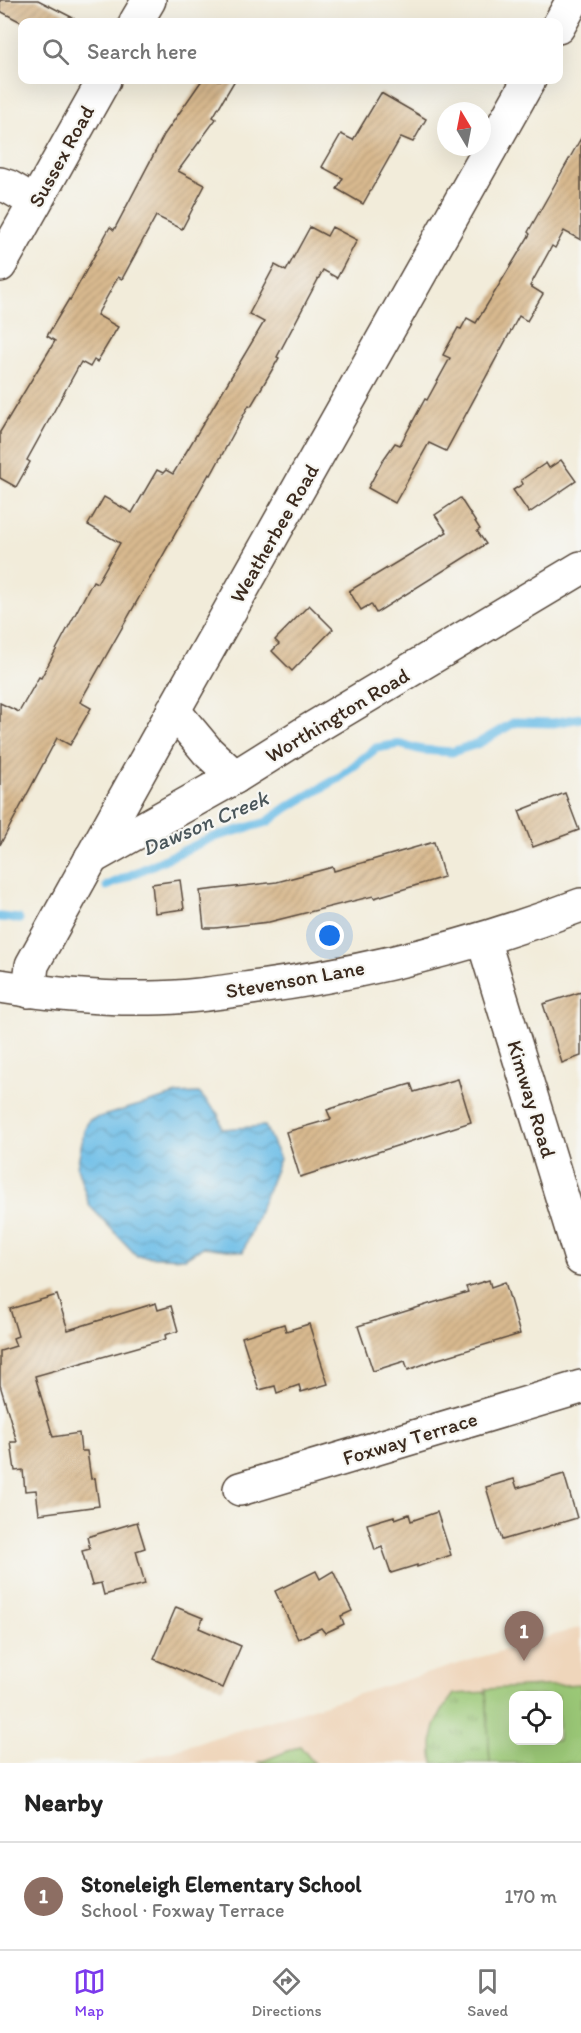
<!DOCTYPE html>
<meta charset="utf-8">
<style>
body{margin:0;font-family:Itim,sans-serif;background:#f2f2f2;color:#222}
.controls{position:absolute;right:18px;bottom:18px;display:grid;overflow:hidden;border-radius:12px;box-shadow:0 6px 24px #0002}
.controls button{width:54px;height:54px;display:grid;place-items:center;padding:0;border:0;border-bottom:2px solid #e0e0e0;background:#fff;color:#222;font:30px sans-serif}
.compass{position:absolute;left:437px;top:102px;width:54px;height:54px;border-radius:50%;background:#fff;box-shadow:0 6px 24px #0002;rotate:350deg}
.you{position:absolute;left:330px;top:936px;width:21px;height:21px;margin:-15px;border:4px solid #fff;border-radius:50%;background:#1a73e8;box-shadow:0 0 0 9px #1a73e833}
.badge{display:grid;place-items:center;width:39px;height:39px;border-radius:50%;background:#7c3aed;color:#fff;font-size:20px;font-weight:700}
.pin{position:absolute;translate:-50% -50px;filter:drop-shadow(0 2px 3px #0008)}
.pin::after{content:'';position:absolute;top:32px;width:21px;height:18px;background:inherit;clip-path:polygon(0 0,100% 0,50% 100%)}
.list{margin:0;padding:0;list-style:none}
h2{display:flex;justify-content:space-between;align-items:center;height:78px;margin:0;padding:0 24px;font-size:26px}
h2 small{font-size:20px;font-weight:400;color:#767676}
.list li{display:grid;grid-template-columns:39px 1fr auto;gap:18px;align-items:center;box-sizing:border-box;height:108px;padding:0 24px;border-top:2px solid #e0e0e0}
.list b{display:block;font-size:22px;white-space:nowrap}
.list p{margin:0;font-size:20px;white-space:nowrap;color:#767676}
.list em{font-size:20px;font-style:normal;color:#767676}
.icon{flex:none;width:33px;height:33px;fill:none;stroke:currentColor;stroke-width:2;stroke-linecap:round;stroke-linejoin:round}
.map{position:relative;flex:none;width:581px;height:1763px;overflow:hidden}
.search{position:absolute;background:#fff;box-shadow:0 6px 24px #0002;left:18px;right:18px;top:18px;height:66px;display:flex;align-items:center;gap:15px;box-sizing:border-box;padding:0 21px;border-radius:12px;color:#767676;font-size:22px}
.sheet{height:186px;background:#fff}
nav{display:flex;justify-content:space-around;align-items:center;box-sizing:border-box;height:84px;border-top:2px solid #e0e0e0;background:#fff;font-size:16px;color:#767676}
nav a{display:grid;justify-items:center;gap:3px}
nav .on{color:#7c3aed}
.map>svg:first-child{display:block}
.built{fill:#efd6bb;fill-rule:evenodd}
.park{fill:url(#park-tufts);stroke:#6b794a;stroke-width:1.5}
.garden{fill:#9bc877;stroke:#6b794a;stroke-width:1.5;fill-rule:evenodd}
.water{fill:url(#water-waves);stroke:#547482;stroke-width:1.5}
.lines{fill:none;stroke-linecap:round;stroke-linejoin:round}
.stream{stroke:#6cbde7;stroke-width:9}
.building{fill:url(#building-hatch)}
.minor-casing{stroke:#56473a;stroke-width:36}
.minor{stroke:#fff;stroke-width:33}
.labels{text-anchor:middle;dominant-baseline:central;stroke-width:4.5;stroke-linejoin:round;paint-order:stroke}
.street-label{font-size:21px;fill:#3b2a1e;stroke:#f6f6f2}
.water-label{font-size:22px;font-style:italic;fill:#4a565a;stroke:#f6f6f2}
</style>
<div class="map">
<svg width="581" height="1763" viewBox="0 0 581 1763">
<defs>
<pattern id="park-tufts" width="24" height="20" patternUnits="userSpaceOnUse" patternTransform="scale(1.5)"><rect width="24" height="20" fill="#9bc877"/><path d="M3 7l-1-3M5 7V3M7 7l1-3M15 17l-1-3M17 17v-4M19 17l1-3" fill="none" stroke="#80a361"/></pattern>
<pattern id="water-waves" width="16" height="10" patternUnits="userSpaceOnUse" patternTransform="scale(1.5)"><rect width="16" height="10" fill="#6cbde7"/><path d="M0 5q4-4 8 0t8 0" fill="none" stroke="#5a9abb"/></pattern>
<pattern id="building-hatch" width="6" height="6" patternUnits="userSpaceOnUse" patternTransform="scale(1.5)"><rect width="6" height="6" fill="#d8b98f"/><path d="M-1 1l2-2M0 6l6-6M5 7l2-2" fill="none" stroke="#ba9f7b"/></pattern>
</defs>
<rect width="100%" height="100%" fill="#f6f6f2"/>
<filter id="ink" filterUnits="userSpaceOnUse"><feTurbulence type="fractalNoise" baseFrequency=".0167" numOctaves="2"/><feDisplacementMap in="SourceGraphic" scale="12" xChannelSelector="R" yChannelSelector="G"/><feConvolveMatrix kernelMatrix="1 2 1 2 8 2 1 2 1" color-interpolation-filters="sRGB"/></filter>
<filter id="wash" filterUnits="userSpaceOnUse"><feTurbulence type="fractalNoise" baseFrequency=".008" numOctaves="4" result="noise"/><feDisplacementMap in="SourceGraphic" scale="24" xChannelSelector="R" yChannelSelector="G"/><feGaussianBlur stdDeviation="1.35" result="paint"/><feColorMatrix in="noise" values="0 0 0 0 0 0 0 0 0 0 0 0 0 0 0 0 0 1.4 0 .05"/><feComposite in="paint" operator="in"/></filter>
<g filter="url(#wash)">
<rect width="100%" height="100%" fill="#f2ecda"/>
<path class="built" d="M581,1627v136h-451zM514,1696h44v44h-44z"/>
<path class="park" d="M487,1692l3,71h-57c-4,-30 3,-46 21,-69z"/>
<g class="garden">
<path d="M581,1684v79h-91l-4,-74zM514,1696h44v44h-44z"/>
<path d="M300,1746l14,17h-56z"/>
</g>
<path class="water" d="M199,1093l20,22 3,14 43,-3 15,33 -37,93 -40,-5 -18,11 -48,-2 -48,-51 -12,-38 7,-36 5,-11 88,-26z"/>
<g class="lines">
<g class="stream">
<path d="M107,886l104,-48 56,-16 21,-15 51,-29 37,-30 23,-4 23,6 30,2 27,-9 36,-21 38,1 28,-5"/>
<path d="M0,917l19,2"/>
</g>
</g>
<g id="blocks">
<g class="building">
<path d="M0,0h38l43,22h-60l-21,-11z"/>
<path d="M202,80h33l-22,37 3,2 -38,52 27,14 -23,44 -26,-13 -34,63 -4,-2 -21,38 21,12 -21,35 -3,-2 -4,7 -9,-5 -54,98 3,2 -14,25 -16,-9v-46l55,-91 -8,-5 22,-37 1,1 40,-73 4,3 50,-95z"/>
<path d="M381,93l45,26 -13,23 -12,-5 -38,67 -26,-15 6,-11 -21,-11 19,-33 12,6z"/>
<path d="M581,138v102l-17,-9 -9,17 -3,-2 -22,40 13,8 -16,27 -8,-5 -73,135 -17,-8 -34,60 -27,-15 15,-28 12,-17 5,2 25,-46 2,1 23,-42 -7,-3 15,-27 3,1 6,-11 9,5 54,-89 -2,-2z"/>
<path d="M310,227l17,9 5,-9 25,13 -20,38 -14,-8 -46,87 2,1 -28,48 -2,-1 -38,70 -2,-1 -129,228 11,6 -21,37 -13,-7 -57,107v-142l19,9 20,-35 2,1 52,-97 4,2 23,-40 -32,-18 16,-28 28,16 25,-43 6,3 3,-3 7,4 91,-152 -15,-8 26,-49 11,6z"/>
<path d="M561,460l15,21 -47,32 -16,-23 10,-6 -2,-4 25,-17 3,5z"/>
<path d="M460,498l20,31 -3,2 9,13 -110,69 -5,-9 -10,6 -12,-19 98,-59 -12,-17z"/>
<path d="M309,605l24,24 -41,42 -20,-20 7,-7 -4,-4z"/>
<path d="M565,793l14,37 -46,17 -14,-36z"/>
<path d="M434,842l10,35 -70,21 -1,-2 -104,26 -54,6h-11l-4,-37 77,-9 56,-15 1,4z"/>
<path d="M180,880l4,29 -29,4 -3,-29z"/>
<path d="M581,992v64l-19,7 -19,-59z"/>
<path d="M458,1079l13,43 -171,55 -14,-45 45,-13 -4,-9 56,-18 28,-8 3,8z"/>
<path d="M489,1280l2,7 14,-5 15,52 -85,26 -27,10 -3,-9 -32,10 -15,-45 110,-34 -2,-5z"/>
<path d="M57,1295l11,35 88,-27 2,7 13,-4 7,25 -13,4 1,4 -131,37 18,61 26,-4 2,18h6l4,28 4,-1 4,28 -60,8 -3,-24 -11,1 -2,-21 -8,1 -4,-29h6l-17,-57v-34l16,-5 -3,-8 5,-2 -8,-27z"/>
<path d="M284,1324l2,7 23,-7 19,60 -27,8 -2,-7 -22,8 -2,-7 -16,4 -17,-53z"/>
<path d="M564,1474l13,44 -75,22 -16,-53 28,-8 3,9z"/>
<path d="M437,1512l14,43 -34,12v-2l-26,8 -9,-26 -7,3 -8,-26 27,-8 1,3 14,-5 2,7z"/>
<path d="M137,1522l8,26 -9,3 9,33 -41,11 -3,-12 -9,2 -10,-34 8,-2 -3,-12z"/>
<path d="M316,1571l4,8 13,-8 19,40 -11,5 3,8 -19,9 -4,-5 -23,11 -23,-48z"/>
<path d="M176,1607l27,11 -4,10 42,18 -18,42 -69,-29z"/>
</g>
</g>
</g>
<g filter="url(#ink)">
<use href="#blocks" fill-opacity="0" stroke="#56473a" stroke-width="1.5"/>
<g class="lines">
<defs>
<g id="minor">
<path d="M136,22l13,-22"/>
<path d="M558,27l15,-27"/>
<path d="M0,184l9,3 26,15"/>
<path d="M0,265l104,-185"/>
<path d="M173,710l35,42 27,25"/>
<path d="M91,858l144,-81 75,-47 271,-162"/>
<path d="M483,939l98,320"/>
<path d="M0,986c50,8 100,13 150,12 36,0 73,-6 109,-11 110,-15 218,-42 322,-82"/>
<path d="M29,991l3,-26 125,-225 372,-660"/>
<path d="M240,1489l341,-102"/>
</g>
</defs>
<use href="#minor" class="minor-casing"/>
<use href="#minor" class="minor"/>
</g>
</g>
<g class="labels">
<g class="street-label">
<text transform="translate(61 156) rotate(-61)">Sussex Road</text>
<text transform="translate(274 533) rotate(-60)">Weatherbee Road</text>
<text transform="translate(337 715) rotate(-31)">Worthington Road</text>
<text transform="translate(295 979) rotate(-10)">Stevenson Lane</text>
<text transform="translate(532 1099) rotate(73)">Kimway Road</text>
<text transform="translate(410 1438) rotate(-17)">Foxway Terrace</text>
</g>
<g class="water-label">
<text transform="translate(205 823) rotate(-23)">Dawson Creek</text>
</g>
</g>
</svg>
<div class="controls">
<button><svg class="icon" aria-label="locate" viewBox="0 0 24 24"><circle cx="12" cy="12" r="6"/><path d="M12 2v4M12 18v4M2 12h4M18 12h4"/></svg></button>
</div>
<svg class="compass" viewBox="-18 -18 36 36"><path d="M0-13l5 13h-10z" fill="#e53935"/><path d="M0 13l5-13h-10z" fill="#767676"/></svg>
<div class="you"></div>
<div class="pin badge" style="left:524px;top:1661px;background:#8d6e63">1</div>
<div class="search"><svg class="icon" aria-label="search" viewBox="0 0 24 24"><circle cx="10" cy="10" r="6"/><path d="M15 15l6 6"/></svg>Search here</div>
</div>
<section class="sheet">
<h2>Nearby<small></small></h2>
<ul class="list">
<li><span class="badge" style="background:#8d6e63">1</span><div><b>Stoneleigh Elementary School</b><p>School · Foxway Terrace</p></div><em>170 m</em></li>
</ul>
</section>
<nav>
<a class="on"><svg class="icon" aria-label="map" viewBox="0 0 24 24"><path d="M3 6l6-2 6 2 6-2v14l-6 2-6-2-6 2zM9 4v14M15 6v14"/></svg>Map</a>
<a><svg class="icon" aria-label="directions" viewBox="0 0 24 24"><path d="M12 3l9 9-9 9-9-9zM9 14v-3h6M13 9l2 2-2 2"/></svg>Directions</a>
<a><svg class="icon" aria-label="saved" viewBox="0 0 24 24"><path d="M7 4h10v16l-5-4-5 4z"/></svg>Saved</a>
</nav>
